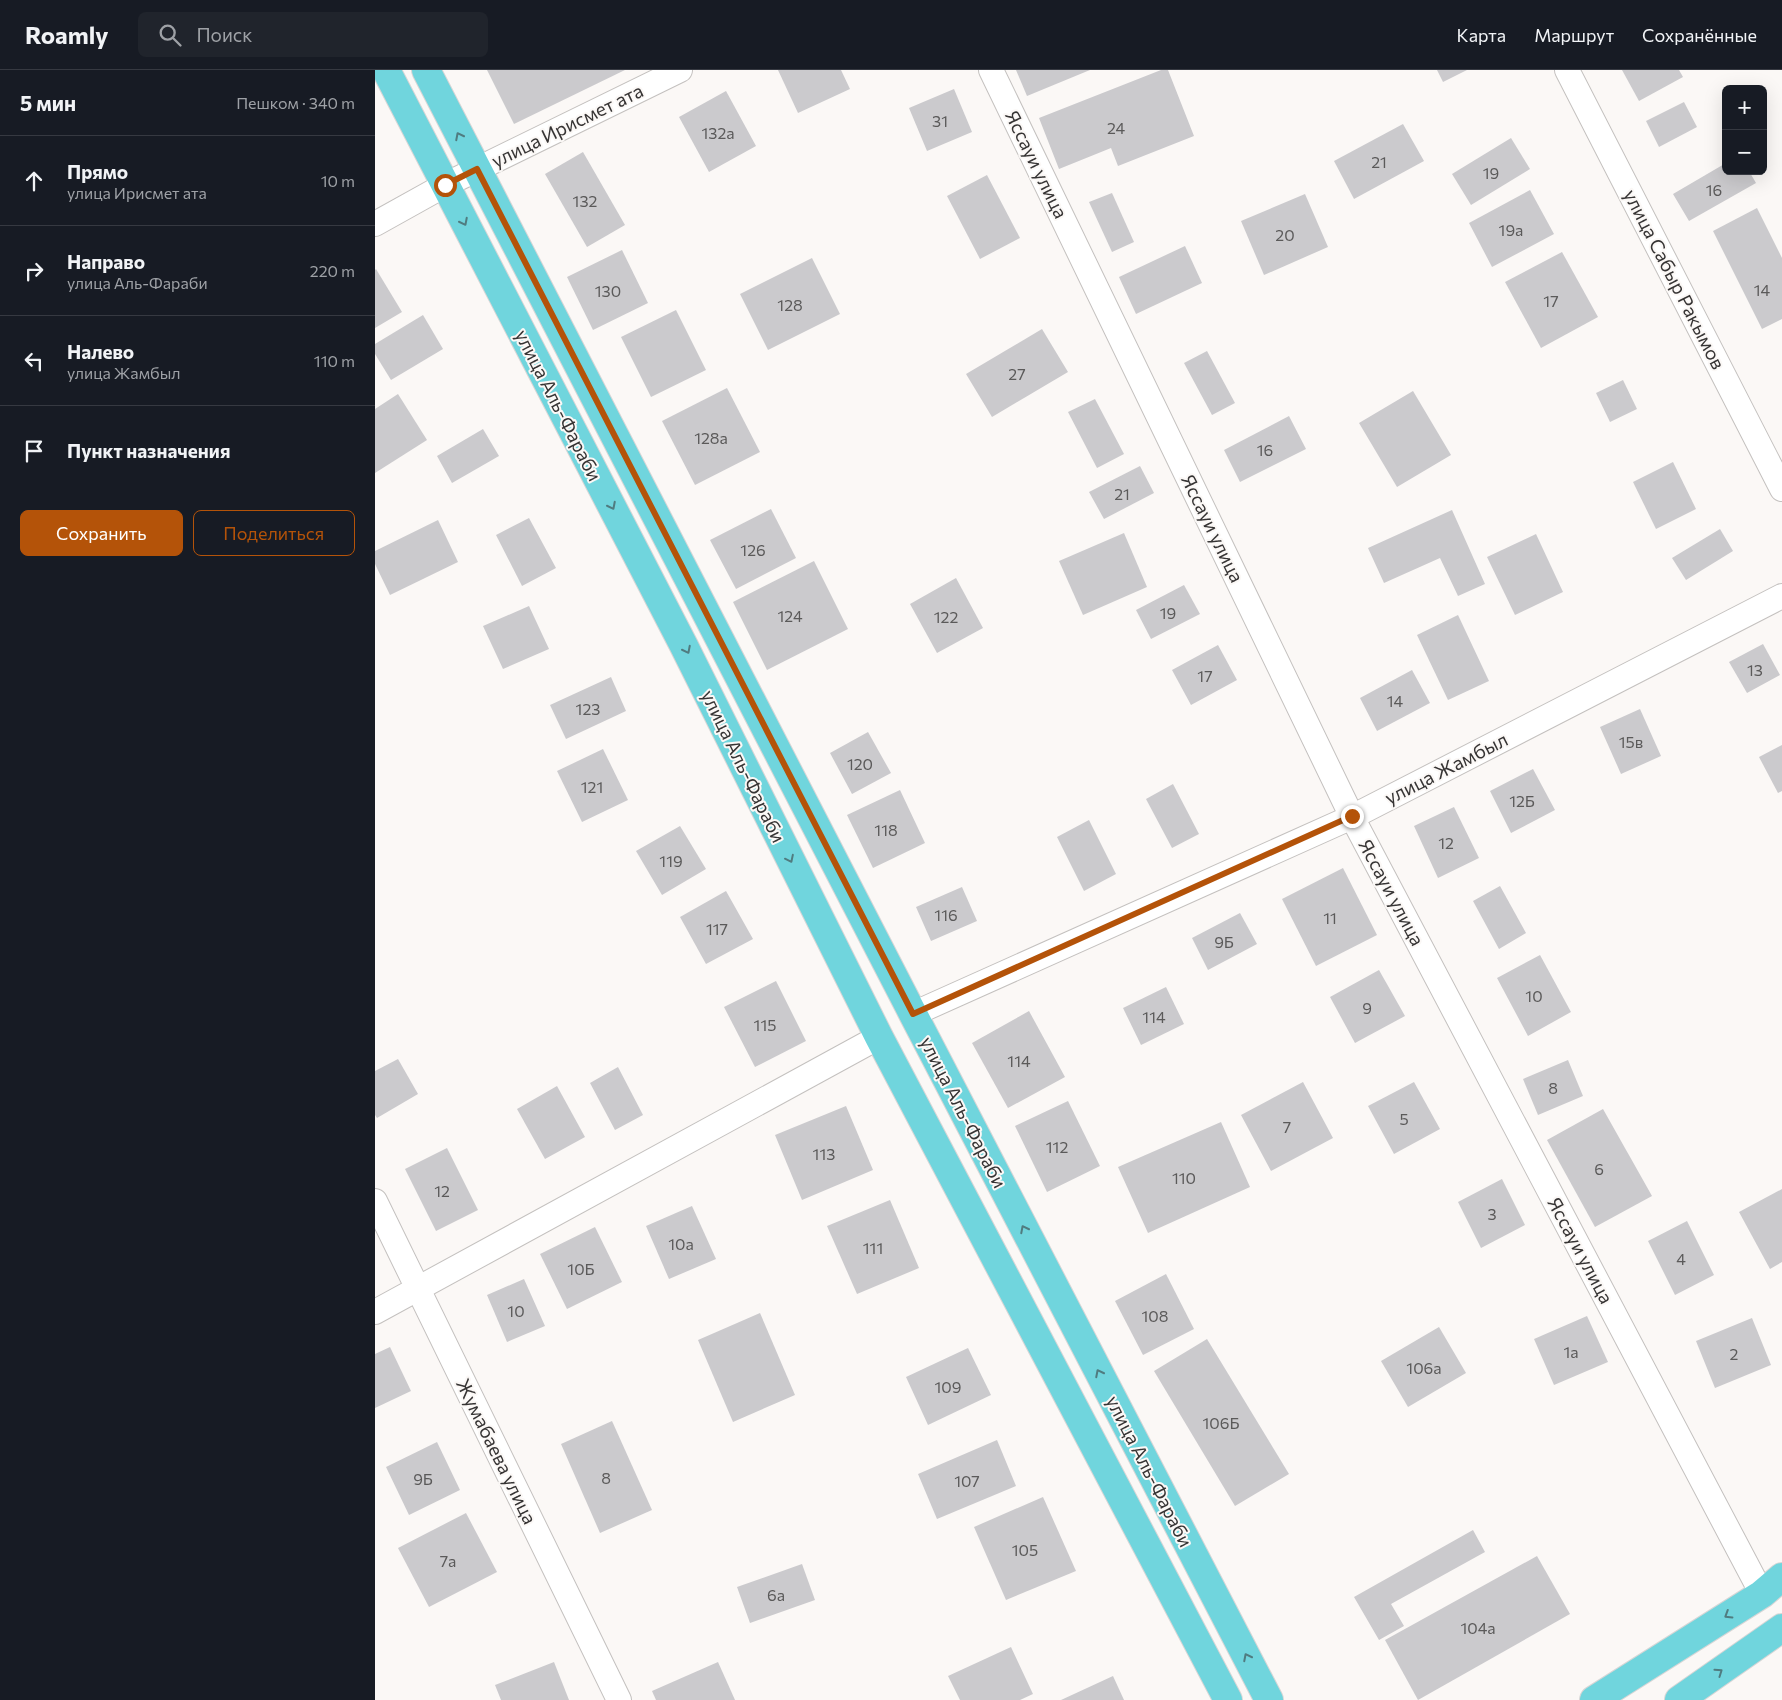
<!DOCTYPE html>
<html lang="ru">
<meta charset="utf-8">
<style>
body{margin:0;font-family:Commissioner,sans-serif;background:#20242c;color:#f1f3f6}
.controls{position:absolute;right:15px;top:15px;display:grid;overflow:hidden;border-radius:8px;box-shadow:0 5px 20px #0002}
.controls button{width:45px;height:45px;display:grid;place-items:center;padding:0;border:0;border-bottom:1px solid #363941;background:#171b24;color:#f1f3f6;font:25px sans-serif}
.stop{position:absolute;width:15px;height:15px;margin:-11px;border:4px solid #b45309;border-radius:50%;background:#fff}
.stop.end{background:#b45309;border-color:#fff;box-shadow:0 1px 5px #0008}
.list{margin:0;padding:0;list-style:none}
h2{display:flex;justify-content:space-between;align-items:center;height:65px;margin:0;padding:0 20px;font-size:21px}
h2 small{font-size:16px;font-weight:400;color:#9ea1a6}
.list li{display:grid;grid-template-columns:32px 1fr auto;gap:15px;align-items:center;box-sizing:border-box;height:90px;padding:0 20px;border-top:1px solid #363941}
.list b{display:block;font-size:19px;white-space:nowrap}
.list p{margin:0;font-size:16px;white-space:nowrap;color:#9ea1a6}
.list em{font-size:16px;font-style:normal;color:#9ea1a6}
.actions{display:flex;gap:10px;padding:15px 20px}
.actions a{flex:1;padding:11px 0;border:1px solid #b45309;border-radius:8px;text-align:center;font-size:18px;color:#b45309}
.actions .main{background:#b45309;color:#fff}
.icon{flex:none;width:28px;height:28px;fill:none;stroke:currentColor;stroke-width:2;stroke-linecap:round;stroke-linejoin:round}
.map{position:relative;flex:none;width:1407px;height:1630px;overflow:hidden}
header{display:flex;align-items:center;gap:30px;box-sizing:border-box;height:70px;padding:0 25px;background:#171b24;border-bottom:1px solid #363941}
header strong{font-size:24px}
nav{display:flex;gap:28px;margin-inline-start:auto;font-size:18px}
.search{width:350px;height:45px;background:#20242c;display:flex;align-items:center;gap:12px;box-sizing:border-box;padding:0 18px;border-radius:8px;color:#9ea1a6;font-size:19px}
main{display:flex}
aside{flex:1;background:#171b24}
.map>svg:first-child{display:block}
.building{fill:#cbcacd}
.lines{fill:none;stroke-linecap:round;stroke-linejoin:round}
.minor-casing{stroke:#c4c1bf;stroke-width:26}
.primary-casing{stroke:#d7d6d6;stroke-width:30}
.minor{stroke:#fff;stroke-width:24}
.primary{stroke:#70d5dd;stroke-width:28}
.oneway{stroke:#507c80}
.route{stroke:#b45309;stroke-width:6}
.labels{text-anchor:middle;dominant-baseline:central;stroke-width:4;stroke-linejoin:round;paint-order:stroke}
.number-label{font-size:16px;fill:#5b5a5a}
.street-label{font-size:19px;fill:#363434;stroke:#fbf8f6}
</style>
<header>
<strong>Roamly</strong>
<div class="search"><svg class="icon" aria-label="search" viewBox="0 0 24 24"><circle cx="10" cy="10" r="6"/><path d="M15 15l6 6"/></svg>Поиск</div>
<nav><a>Карта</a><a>Маршрут</a><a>Сохранённые</a></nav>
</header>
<main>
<aside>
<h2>5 мин<small>Пешком · 340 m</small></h2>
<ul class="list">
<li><svg class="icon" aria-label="ahead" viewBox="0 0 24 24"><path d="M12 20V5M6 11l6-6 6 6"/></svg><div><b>Прямо</b><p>улица Ирисмет ата</p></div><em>10 m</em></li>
<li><svg class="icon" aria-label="right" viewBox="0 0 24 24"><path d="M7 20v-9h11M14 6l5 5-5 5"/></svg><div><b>Направо</b><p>улица Аль-Фараби</p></div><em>220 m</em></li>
<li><svg class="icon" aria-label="left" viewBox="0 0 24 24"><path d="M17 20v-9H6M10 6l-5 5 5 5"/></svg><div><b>Налево</b><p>улица Жамбыл</p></div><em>110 m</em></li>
<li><svg class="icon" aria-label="arrive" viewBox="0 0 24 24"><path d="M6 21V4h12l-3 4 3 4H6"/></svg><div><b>Пункт назначения</b></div></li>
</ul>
<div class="actions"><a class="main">Сохранить</a><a>Поделиться</a></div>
</aside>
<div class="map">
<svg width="1407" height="1630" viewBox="0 0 1407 1630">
<rect width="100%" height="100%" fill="#fbf8f6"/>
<g class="building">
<path d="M112,0h138l-111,54z"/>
<path d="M403,0h63l9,19 -52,24z"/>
<path d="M641,0h74l-63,26z"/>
<path d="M786,0h7l26,66 -76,30 -7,-18 -52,21 -20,-51z"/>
<path d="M1062,0h30l-24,12z"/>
<path d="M1247,0h57l4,7 -44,24z"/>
<path d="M579,19l18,43 -45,19 -18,-43z"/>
<path d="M351,21l30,55 -47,26 -30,-55z"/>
<path d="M1309,32l13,25 -38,20 -13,-26z"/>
<path d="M1028,54l21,37 -70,38 -20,-38z"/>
<path d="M1136,68l19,31 -59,36 -19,-31z"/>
<path d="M208,82l42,73 -38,22 -42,-73z"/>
<path d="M1351,93v8h23l7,12 -67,38 -16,-27z"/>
<path d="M612,105l33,63 -40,21 -33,-63z"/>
<path d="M1155,120l24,44 -62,33 -23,-44z"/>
<path d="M737,123l22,49 -22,10 -23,-50z"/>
<path d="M930,124l23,53 -64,28 -23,-54z"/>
<path d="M1382,138l25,50v61l-20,10 -49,-98z"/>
<path d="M810,176l17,37 -66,31 -17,-37z"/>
<path d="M247,180l26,53 -55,27 -26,-53z"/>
<path d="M1187,182l36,65 -57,31 -36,-66z"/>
<path d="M437,188l28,56 -72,36 -28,-56z"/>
<path d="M1,199l26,43 -27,16v-58z"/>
<path d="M301,240l30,60 -55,27 -30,-60z"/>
<path d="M48,245l20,34 -52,31 -16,-26v-10z"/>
<path d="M667,259l26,43 -76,45 -26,-43z"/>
<path d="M832,281l28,52 -23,12 -28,-52z"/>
<path d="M1248,310l14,29 -27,13 -14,-29z"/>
<path d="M352,318l33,64 -65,33 -33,-64z"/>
<path d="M1038,321l38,64 -54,32 -38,-64z"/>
<path d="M23,324l29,46 -52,33v-64z"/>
<path d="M720,329l29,55 -27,14 -29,-56z"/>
<path d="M914,346l17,33 -66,33 -16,-32z"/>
<path d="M108,359l16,27 -47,27 -15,-27z"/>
<path d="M1298,392l23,47 -40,20 -23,-47z"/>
<path d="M765,396l14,27 -50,26 -15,-27z"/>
<path d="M396,439l25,49 -60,31 -26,-49z"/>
<path d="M1077,440l33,74 -27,12 -18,-38 -56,25 -16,-35z"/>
<path d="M154,448l27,50 -34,18 -26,-51z"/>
<path d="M63,450l20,42 -68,33 -15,-31v-13z"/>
<path d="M1345,459l13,22 -47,29 -14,-22z"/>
<path d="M749,463l23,54 -64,28 -24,-54z"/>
<path d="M1161,464l27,58 -48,23 -28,-58z"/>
<path d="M439,491l34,68 -81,41 -34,-68z"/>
<path d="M581,508l27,50 -46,25 -27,-49z"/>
<path d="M809,515l16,29 -49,25 -15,-29z"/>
<path d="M154,536l20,43 -46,20 -20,-43z"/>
<path d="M1083,545l31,66 -41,19 -31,-65z"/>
<path d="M1388,574l17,31 -33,18 -18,-31z"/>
<path d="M843,575l19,35 -46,25 -19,-35z"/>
<path d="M1037,600l18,33 -53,28 -17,-33z"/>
<path d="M236,607l15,34 -60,28 -16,-34z"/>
<path d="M1265,639l21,47 -40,18 -21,-47z"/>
<path d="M493,662l23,41 -39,21 -22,-41z"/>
<path d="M1407,675v46l-4,2 -19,-36z"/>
<path d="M228,679l25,51 -46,22 -25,-51z"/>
<path d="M1158,699l22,41 -44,23 -21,-42z"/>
<path d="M798,714l26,50 -27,14 -26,-49z"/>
<path d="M525,720l25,53 -52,25 -26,-53z"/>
<path d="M1079,737l25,51 -41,20 -24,-52z"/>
<path d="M714,750l27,54 -32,17 -27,-54z"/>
<path d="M305,756l26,43 -44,26 -26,-44z"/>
<path d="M968,798l34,67 -61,31 -34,-67z"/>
<path d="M1125,816l26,47 -27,16 -26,-48z"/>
<path d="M587,817l15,34 -46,20 -15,-34z"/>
<path d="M351,821l27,48 -47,25 -26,-47z"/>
<path d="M865,843l17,31 -49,26 -16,-32z"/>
<path d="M1165,885l31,57 -43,24 -31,-58z"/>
<path d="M1004,900l26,46 -50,27 -25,-46z"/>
<path d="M401,911l30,60 -51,26 -31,-60z"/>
<path d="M791,917l18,37 -43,21 -18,-37z"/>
<path d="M654,941l36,66 -57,31 -36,-65z"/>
<path d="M23,989l20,35 -41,24 -2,-3v-44z"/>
<path d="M1193,990l15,36 -45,19 -15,-36z"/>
<path d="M243,997l25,48 -28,15 -25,-47z"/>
<path d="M928,1012l30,56 -62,33 -30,-56z"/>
<path d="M1039,1012l26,47 -46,25 -26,-48z"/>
<path d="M182,1016l28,51 -40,22 -28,-50z"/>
<path d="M693,1031l32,65 -53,26 -32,-66z"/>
<path d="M471,1036l27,64 -71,30 -27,-65z"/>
<path d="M1228,1039l49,87 -57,31 -48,-87z"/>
<path d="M846,1052l29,65 -102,46 -30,-66z"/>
<path d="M72,1078l31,62 -42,21 -31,-62z"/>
<path d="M1127,1109l23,46 -44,23 -23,-46z"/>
<path d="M1407,1119v73l-12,7 -31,-57z"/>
<path d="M515,1130l29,68 -62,26 -30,-68z"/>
<path d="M317,1136l24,53 -47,20 -23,-53z"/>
<path d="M1312,1151l27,54 -39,20 -27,-54z"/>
<path d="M220,1157l27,55 -55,27 -27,-55z"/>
<path d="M791,1204l28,55 -51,26 -28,-54z"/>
<path d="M149,1209l21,47 -38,16 -20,-47z"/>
<path d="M385,1243l35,82 -62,27 -35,-82z"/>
<path d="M1212,1246l21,46 -54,23 -20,-46z"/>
<path d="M1377,1248l19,47 -56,23 -19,-47z"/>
<path d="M1064,1257l27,46 -58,34 -27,-46z"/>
<path d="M832,1269l82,135 -54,32 -81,-135z"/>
<path d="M15,1277l21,44 -36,17v-54z"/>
<path d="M593,1278l23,47 -63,30 -22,-48z"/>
<path d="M237,1351l40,89 -52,23 -39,-89z"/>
<path d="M622,1370l19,46 -79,33 -19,-45z"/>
<path d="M62,1372l23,48 -51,25 -23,-48z"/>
<path d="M668,1427l33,74 -70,29 -32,-73z"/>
<path d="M91,1443l31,59 -68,35 -31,-59z"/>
<path d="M1098,1460l12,22 -94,52 13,22 -25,14 -25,-43z"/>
<path d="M1162,1486l33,58 -152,86 -33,-60z"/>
<path d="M427,1494l13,36 -65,23 -13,-36z"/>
<path d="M636,1577l22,47 -13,6h-60l-12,-24z"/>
<path d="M179,1592l15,38h-68l-6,-15z"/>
<path d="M343,1592l17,38h-79l-4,-9z"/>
<path d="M738,1606l11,24h-63z"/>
</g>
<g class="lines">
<defs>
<g id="minor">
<path d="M616,0l361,747 410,777"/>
<path d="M1192,0l215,419"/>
<path d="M0,154l70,-39 235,-115"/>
<path d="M538,944l439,-197 430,-221"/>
<path d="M0,1131l244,499"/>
<path d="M0,1242l504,-275"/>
</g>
<g id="primary">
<path d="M11,0l298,576 195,391 349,663"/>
<path d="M51,0l487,944 356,686"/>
<path d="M1219,1630l168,-106 20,-17"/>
<path d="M1304,1630l103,-72"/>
</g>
</defs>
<use href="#minor" class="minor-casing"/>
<use href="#primary" class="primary-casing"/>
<use href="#minor" class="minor"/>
<use href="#primary" class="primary"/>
</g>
<defs><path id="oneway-chevron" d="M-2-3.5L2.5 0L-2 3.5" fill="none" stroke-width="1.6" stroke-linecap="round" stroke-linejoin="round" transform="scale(1.25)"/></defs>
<g class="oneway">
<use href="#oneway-chevron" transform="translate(84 66) rotate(-117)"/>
<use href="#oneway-chevron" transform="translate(89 152) rotate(63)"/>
<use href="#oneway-chevron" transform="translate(237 436) rotate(63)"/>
<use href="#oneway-chevron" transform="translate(312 580) rotate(63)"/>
<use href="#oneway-chevron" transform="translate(415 789) rotate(64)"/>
<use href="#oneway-chevron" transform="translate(649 1159) rotate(-117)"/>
<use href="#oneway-chevron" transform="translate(724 1303) rotate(-117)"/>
<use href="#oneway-chevron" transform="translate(1353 1545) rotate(148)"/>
<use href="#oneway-chevron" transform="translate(872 1587) rotate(-117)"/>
<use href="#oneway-chevron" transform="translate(1344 1602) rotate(-35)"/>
</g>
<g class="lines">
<path class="route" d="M70,115l32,-16 436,845 439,-198"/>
</g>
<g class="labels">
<g class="number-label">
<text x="565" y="50">31</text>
<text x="741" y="57">24</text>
<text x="343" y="62">132а</text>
<text x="1004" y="91">21</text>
<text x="1116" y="102">19</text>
<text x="1339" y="119">16</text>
<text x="210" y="130">132</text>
<text x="1136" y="159">19а</text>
<text x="910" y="164">20</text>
<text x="1387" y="219">14</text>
<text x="233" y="220">130</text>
<text x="1176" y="230">17</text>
<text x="415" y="234">128</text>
<text x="642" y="303">27</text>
<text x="336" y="367">128а</text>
<text x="890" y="379">16</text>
<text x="747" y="423">21</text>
<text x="378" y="479">126</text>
<text x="793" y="542">19</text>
<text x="415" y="545">124</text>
<text x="571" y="546">122</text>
<text x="1380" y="599">13</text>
<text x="830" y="605">17</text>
<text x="1020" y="630">14</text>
<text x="213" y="638">123</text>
<text x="1256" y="671">15в</text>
<text x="485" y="693">120</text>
<text x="217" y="716">121</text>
<text x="1147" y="730">12Б</text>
<text x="511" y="759">118</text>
<text x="1071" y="772">12</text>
<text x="296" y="790">119</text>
<text x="571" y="844">116</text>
<text x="955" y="847">11</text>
<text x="342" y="858">117</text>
<text x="849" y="871">9Б</text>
<text x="1159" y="925">10</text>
<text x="992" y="937">9</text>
<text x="779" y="946">114</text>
<text x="390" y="954">115</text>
<text x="644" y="990">114</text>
<text x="1178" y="1017">8</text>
<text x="1029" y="1048">5</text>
<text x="912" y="1056">7</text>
<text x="682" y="1076">112</text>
<text x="449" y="1083">113</text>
<text x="1224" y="1098">6</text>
<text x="809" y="1107">110</text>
<text x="67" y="1120">12</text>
<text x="1117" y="1143">3</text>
<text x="306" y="1173">10а</text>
<text x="498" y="1177">111</text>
<text x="1306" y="1188">4</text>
<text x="206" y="1198">10Б</text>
<text x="141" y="1240">10</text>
<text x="780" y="1245">108</text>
<text x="1196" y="1281">1а</text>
<text x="1359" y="1283">2</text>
<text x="1049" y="1297">106а</text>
<text x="573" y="1316">109</text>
<text x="846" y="1352">106Б</text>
<text x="231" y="1407">8</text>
<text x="48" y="1408">9Б</text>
<text x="592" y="1410">107</text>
<text x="650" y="1479">105</text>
<text x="73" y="1490">7а</text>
<text x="401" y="1524">6а</text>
<text x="1103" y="1557">104а</text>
</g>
<g class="street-label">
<text transform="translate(192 55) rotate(-26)">улица Ирисмет ата</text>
<text transform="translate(662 94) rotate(64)">Яссауи улица</text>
<text transform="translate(1300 209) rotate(63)">улица Сабыр Ракымов</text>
<text transform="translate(184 335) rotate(63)">улица Аль-Фараби</text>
<text transform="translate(838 458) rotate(64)">Яссауи улица</text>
<text transform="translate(369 696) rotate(64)">улица Аль-Фараби</text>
<text transform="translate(1071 698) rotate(-27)">улица Жамбыл</text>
<text transform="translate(1017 822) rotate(62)">Яссауи улица</text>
<text transform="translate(589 1042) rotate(63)">улица Аль-Фараби</text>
<text transform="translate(1206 1180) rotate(62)">Яссауи улица</text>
<text transform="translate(122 1381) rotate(64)">Жумабаева улица</text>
<text transform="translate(775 1401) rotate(63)">улица Аль-Фараби</text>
</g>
</g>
</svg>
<div class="controls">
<button>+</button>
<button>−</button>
</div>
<div class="stop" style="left:70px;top:115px"></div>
<div class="stop end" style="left:977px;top:746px"></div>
</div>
</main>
